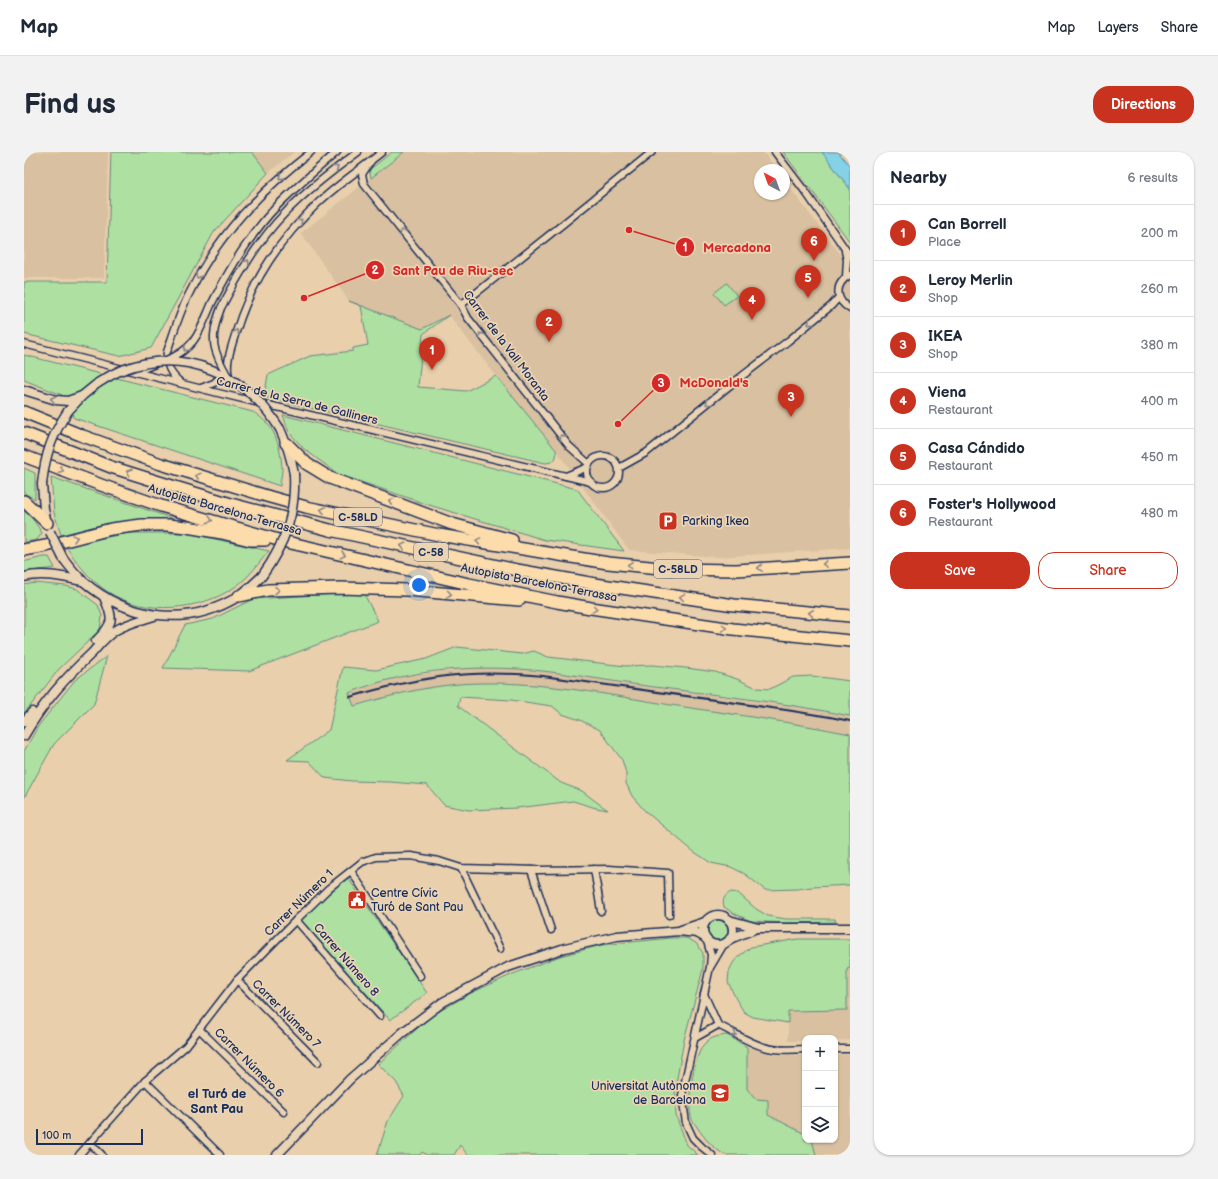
<!DOCTYPE html>
<meta charset="utf-8">
<style>
body{margin:0;font-family:"Balsamiq Sans",sans-serif;background:#f2f2f3;color:#1f2937}
.controls{position:absolute;right:12px;bottom:12px;display:grid;overflow:hidden;border-radius:8px;box-shadow:0 1px 3px #0004}
.controls button{width:36px;height:36px;display:grid;place-items:center;padding:0;border:0;border-bottom:1px solid #e0e1e3;background:#fff;color:#1f2937;font:20px sans-serif}
.compass{position:absolute;left:730px;top:12px;width:36px;height:36px;border-radius:50%;background:#fff;box-shadow:0 1px 3px #0004;rotate:319deg}
.scale{position:absolute;left:12px;bottom:10px;width:107px;box-sizing:border-box;padding-left:4px;border:2px solid #1b2f5e;border-top:0;font-size:11px;line-height:14px;white-space:nowrap;color:#1b2f5e;-webkit-text-stroke:3px #ebd4b4;paint-order:stroke}
.you{position:absolute;left:395px;top:433px;width:14px;height:14px;margin:-10px;border:3px solid #fff;border-radius:50%;background:#1a73e8;box-shadow:0 0 0 6px #1a73e833}
.badge{display:grid;place-items:center;width:26px;height:26px;border-radius:50%;background:#c8321e;color:#fff;font-size:13px;font-weight:700}
.pin{position:absolute;translate:-50% -33px;filter:drop-shadow(0 1px 2px #0008)}
.pin::after{content:'';position:absolute;top:21px;width:14px;height:12px;background:inherit;clip-path:polygon(0 0,100% 0,50% 100%)}
.list{margin:0;padding:0;list-style:none}
h2{display:flex;justify-content:space-between;align-items:center;height:52px;margin:0;padding:0 16px;font-size:17px}
h2 small{font-size:13px;font-weight:400;color:#747a83}
.list li{display:grid;grid-template-columns:26px 1fr auto;gap:12px;align-items:center;box-sizing:border-box;height:56px;padding:0 16px;border-top:1px solid #e0e1e3}
.list b{display:block;font-size:15px;white-space:nowrap}
.list p{margin:0;font-size:13px;white-space:nowrap;color:#747a83}
.list em{font-size:13px;font-style:normal;color:#747a83}
.actions{display:flex;gap:8px;padding:12px 16px}
.actions a{flex:1;padding:9px 0;border:1px solid #c8321e;border-radius:16px;text-align:center;font-size:14px;color:#c8321e}
.actions .main{background:#c8321e;color:#fff}
.icon{flex:none;width:22px;height:22px;fill:none;stroke:currentColor;stroke-width:2;stroke-linecap:round;stroke-linejoin:round}
.map{position:relative;flex:none;width:826px;height:1003px;overflow:hidden;border-radius:16px}
header{display:flex;align-items:center;gap:24px;box-sizing:border-box;height:56px;padding:0 20px;background:#fff;border-bottom:1px solid #e0e1e3}
header strong{font-size:19px}
nav{display:flex;gap:22px;margin-inline-start:auto;font-size:14px}
.intro{display:flex;align-items:center;justify-content:space-between;box-sizing:border-box;height:96px;padding:0 24px}
h1{margin:0;font-size:28px}
.button{padding:10px 18px;border-radius:16px;background:#c8321e;color:#fff;font-size:14px;font-weight:700}
main{display:flex;gap:24px;padding:0 24px}
aside{flex:1;background:#fff;border-radius:16px;box-shadow:0 1px 3px #0004}
.map>svg:first-child{display:block}
.built{fill:#d8c0a0}
.green{fill:#aee0a1;stroke:#648880}
.water{fill:#85d1e5;stroke:#5b90af}
.lines{fill:none;stroke-linecap:round;stroke-linejoin:round}
.street-casing{stroke:#1b2f5e;stroke-width:9}
.secondary-casing{stroke:#1b2f5e;stroke-width:11}
.highway-casing{stroke:#1b2f5e;stroke-width:14}
.street{stroke:#ebd4b4;stroke-width:6}
.secondary{stroke:#ebd4b4;stroke-width:8}
.highway{stroke:#fddcac;stroke-width:11}
.rail{stroke:#1b2f5e;stroke-width:2}
.street-bridge-casing{stroke:#1b2f5e;stroke-width:9;stroke-linecap:butt}
.secondary-bridge-casing{stroke:#1b2f5e;stroke-width:11;stroke-linecap:butt}
.street-bridge{stroke:#ebd4b4;stroke-width:6}
.secondary-bridge{stroke:#ebd4b4;stroke-width:8}
.oneway{stroke:#838289}
.oneway2{stroke:#8c8685}
.labels{text-anchor:middle;dominant-baseline:central;stroke-width:3.5;stroke-linejoin:round;paint-order:stroke}
.shield{fill:#ebd4b4;stroke:#596078;stroke-width:1}
.shield-label{font-size:11px;font-weight:bold;fill:#1b2f5e}
.street-label{font-size:12px;fill:#1b2f5e;stroke:#ebd4b4}
.poi-label{font-size:12px;fill:#1b2f5e;stroke:#ebd4b4;text-anchor:start}
.neighbourhood-label{font-size:13px;font-weight:bold;fill:#1b2f5e;stroke:#ebd4b4}
.leader{fill:none;stroke:#d62828;stroke-width:1.5}
.callout-dot{fill:#d62828;stroke:#ebd4b4;stroke-width:1.5}
.mark-label{font-size:12px;text-anchor:middle;font-weight:bold;fill:#fff}
.callout-label{font-size:13px;text-anchor:middle;font-weight:bold;fill:#d62828;stroke:#ebd4b4;stroke-width:3.5;stroke-linejoin:round;paint-order:stroke}
</style>
<header>
<strong>Map</strong>
<nav><a>Map</a><a>Layers</a><a>Share</a></nav>
</header>
<div class="intro"><h1>Find us</h1><a class="button">Directions</a></div>
<main>
<div class="map">
<svg width="826" height="1003" viewBox="0 0 826 1003">
<rect width="100%" height="100%" fill="#e9cfab"/>
<filter id="ink" filterUnits="userSpaceOnUse"><feTurbulence type="fractalNoise" baseFrequency=".025" numOctaves="2"/><feDisplacementMap in="SourceGraphic" scale="8" xChannelSelector="R" yChannelSelector="G"/><feConvolveMatrix kernelMatrix="1 2 1 2 8 2 1 2 1" color-interpolation-filters="sRGB"/></filter>
<g filter="url(#ink)">
<g class="built">
<path d="M0,0h84l-4,126h-80z"/>
<path d="M228,0h42l-26,21z"/>
<path d="M380,0h359l14,18h-17v24h24v-14l66,87v281l-133,9 -88,-7 -73,-100 -57,-70 -50,-65 -24,17 -76,-31 -48,-68z"/>
<path d="M446,516h30l51,4 84,13 160,21 41,7 14,3v18l-42,-8 -241,-37 -41,-4 -44,-2 -34,2 -62,12 -32,9 -5,-13 30,-11 28,-6z"/>
<path d="M826,816v72l-15,1v-3h-30v3h-17v-30l59,-1 1,-41z"/>
<path d="M703,883l20,12 19,6 10,2h29v85h30v-85h15v100h-125l-8,-5 -12,-10 -13,-21 -3,-23 7,-38 5,-10 5,-6 10,-6z"/>
</g>
<g class="green">
<path d="M87,0h141l16,21 -54,59 -63,116 -32,8 -95,-22v-52h83z"/>
<path d="M368,0h12l-33,26 -2,-8z"/>
<path d="M759,0h39l28,37v53z"/>
<path d="M703,131l10,13 -13,9 -10,-12z"/>
<path d="M325,149l73,28 27,-14 -26,19 -5,53 48,4 30,-15 60,74c2,9 -3,13 -11,13l-281,-66 4,-22 42,-19 43,-5v-3l15,-3 -7,-39z"/>
<path d="M0,203l229,57c7,4 15,11 19,18 6,9 10,28 10,40 0,5 -2,10 -2,16l-206,-68 -12,-23 -38,-15z"/>
<path d="M259,263l294,74 47,62 -79,-11 -116,-35 -91,-31 -34,-25 -15,-17z"/>
<path d="M0,316l11,5v26l-11,-6z"/>
<path d="M27,325l126,43 -72,4 -44,11 -7,-22z"/>
<path d="M0,359c8,6 13,14 18,22l-5,7 -13,2z"/>
<path d="M105,381h59l81,18c-8,9 -14,18 -22,26 -29,29 -85,39 -123,23 -26,-10 -44,-32 -59,-55z"/>
<path d="M19,405h6l6,11 -31,4v-11h3z"/>
<path d="M11,431l31,3 11,3 21,16 4,11 -2,14 -41,39 -35,45v-129z"/>
<path d="M339,440l15,29 -129,50 -86,-3 22,-43 28,-6 40,-20z"/>
<path d="M433,495l65,7 12,-3 14,6 77,9 27,-1 34,3 29,4 22,7 20,9 13,1 23,-12 19,-1 38,5v35c-67,-14 -135,-21 -203,-30 -32,-4 -64,-10 -96,-14 -66,-8 -140,-5 -202,21l5,13c42,-12 84,-23 128,-23 63,-1 127,12 189,22 60,9 120,17 179,29v151l-38,2 -15,2 -32,1 -20,-16 -14,-7 -20,-4 -18,-12 -48,-40 -13,-15 -6,-13v-10l-4,-13 -22,-30 -20,-10 -18,-6 -10,-8 -41,-6 -51,-3 -2,9 103,77 21,8 20,15 6,4 -12,-2 -23,-7 -56,7 -48,2 -25,-5 -17,-20 -37,-3 -38,-1 -27,-3 -16,-17 -22,-1 42,-30 14,-63 33,3 50,-11z"/>
<path d="M83,504l-13,48 -40,40 -30,54v-47l15,-26 36,-45z"/>
<path d="M324,726l79,115 -37,27 -89,-100 27,-26z"/>
<path d="M707,740l7,1 18,16 12,7 18,3h49l1,3 -51,1 -34,-2 -18,-8 -9,-6c-2,-8 0,-11 7,-15z"/>
<circle cx="694" cy="778" r="10"/>
<path d="M647,786h15l10,5 7,10v16l-19,71 -9,49 1,27 11,29 11,10h-230l-8,-10 -6,10h-27l-5,-3 -2,3h-43l11,-34 16,-25 -8,-14 -18,-18 53,-48 40,-23 42,-19 47,-18 42,-11z"/>
<path d="M774,787h52v29l-3,1v41l-59,1v12l-35,-6 -9,-5 -8,-13 -8,-17 1,-11 4,-8 6,-7 12,-9z"/>
<path d="M703,883l20,12v42l9,10 12,1v15l37,19v6h7l4,15h-91c-12,-7 -20,-16 -28,-28 -1,-2 -4,-5 -5,-7 -6,-16 1,-64 13,-77 6,-6 14,-7 22,-8z"/>
</g>
<path class="water" d="M798,0h16l12,14v23z"/>
<g class="lines">
<defs>
<g id="street">
<path d="M751,0l32,42 43,62"/>
<path d="M347,9l-9,13 2,10 97,121 7,13 101,128 20,18"/>
<path d="M821,99l2,9 -1,17"/>
<path d="M826,123c-16,9 -15,25 0,34"/>
<path d="M188,151c18,-35 38,-69 66,-98 19,-19 39,-36 59,-53"/>
<path d="M437,153l102,-81 89,-72"/>
<path d="M197,156c18,-34 37,-67 64,-95 22,-23 47,-42 73,-61"/>
<path d="M0,192l198,50 369,88"/>
<path d="M112,220l19,-8"/>
<path d="M205,224c-4,-13 3,-31 7,-44 15,-50 44,-93 82,-129 20,-19 43,-34 64,-51"/>
<path d="M156,230c-9,-7 -15,-18 -13,-30 7,-20 13,-41 23,-60 29,-59 70,-100 121,-140"/>
<path d="M177,236l13,-5 10,-10"/>
<circle cx="579" cy="320" r="16"/>
<path d="M595,316l27,-15 87,-70 55,-42 43,-35 8,-9"/>
<path d="M542,324l22,-9"/>
<path d="M437,716l39,81"/>
<path d="M570,717l7,42"/>
<path d="M507,718l20,60"/>
<path d="M327,719l69,105"/>
<path d="M272,768l84,96"/>
<path d="M683,789l4,14 -1,12 -28,128 4,28 7,15 9,9 10,8"/>
<path d="M687,814l13,-22"/>
<path d="M213,828l81,82"/>
<path d="M680,842l14,31c15,7 29,17 46,22 12,4 28,3 41,2"/>
<path d="M175,877l85,83"/>
<path d="M671,886l23,-13"/>
<path d="M811,897h15"/>
<path d="M121,929l75,74"/>
<path d="M66,991l12,12"/>
<path d="M55,1003l66,-74 41,-35 51,-66 59,-60 33,-32 33,-26 14,-5 35,-1 28,5 22,7 76,2 72,-1 59,4 1,42"/>
</g>
<g id="secondary">
<path d="M0,238l32,10 12,1 14,-5"/>
<path d="M44,259l14,-15 16,-13"/>
<path d="M256,277c7,15 11,29 14,45"/>
<path d="M18,332l2,25 3,15"/>
<path d="M39,406c6,8 12,16 20,23 45,39 105,47 156,15 8,-6 16,-13 23,-20"/>
<path d="M0,425c19,-5 40,0 58,4"/>
<path d="M72,489c18,-18 18,-21 8,-44"/>
<path d="M0,570l8,-10"/>
<path d="M0,584c19,-33 40,-57 68,-83 7,-8 15,-18 24,-23 12,-7 26,-10 38,-14"/>
<circle cx="694" cy="778" r="15"/>
<path d="M705,768l29,8h92"/>
<path d="M657,778l24,-8"/>
<path d="M706,787l27,-11"/>
<path d="M253,1003l73,-76 52,-46 41,-31 65,-35 57,-19 52,-12 62,-5 18,2 7,4"/>
</g>
<g id="highway">
<path d="M0,260l59,24 78,28 109,33 36,10 133,28 169,28 63,6 65,1 114,-7"/>
<path d="M0,281l87,34 64,20 56,17 99,26 187,40 78,14 139,21 116,11"/>
<path d="M262,291l21,21 23,14 122,46 60,16"/>
<path d="M0,304l77,29 60,21 117,34 191,44 88,18 34,6 142,21 117,12"/>
<path d="M0,349l23,22"/>
<path d="M0,398l22,-4 65,-17 31,-4h26l19,2 35,6 28,7h15"/>
<path d="M215,444l29,-6 73,-2 66,2 112,10"/>
</g>
</defs>
<use href="#street" class="street-casing"/>
<use href="#secondary" class="secondary-casing"/>
<use href="#highway" class="highway-casing"/>
<use href="#street" class="street"/>
<use href="#secondary" class="secondary"/>
<use href="#highway" class="highway"/>
<path class="rail" d="M326,545c31,-9 63,-17 96,-21 32,-4 65,-3 97,0l243,34 44,7 20,4"/>
<defs>
<g id="street-bridge">
<path d="M197,156c-12,30 -9,42 8,70"/>
<path d="M142,208c30,-11 34,-30 46,-57"/>
</g>
<g id="secondary-bridge">
<path d="M74,231c8,-5 16,-10 24,-13 63,-24 124,4 158,59"/>
<path d="M18,332c3,-29 10,-49 26,-73"/>
<path d="M26,380l13,26"/>
<path d="M238,424c23,-32 34,-63 32,-102"/>
</g>
</defs>
<use href="#street-bridge" class="street-bridge-casing"/>
<use href="#secondary-bridge" class="secondary-bridge-casing"/>
<use href="#street-bridge" class="street-bridge"/>
<use href="#secondary-bridge" class="secondary-bridge"/>
</g>
<defs><path id="oneway-chevron" d="M-2-3.5L2.5 0L-2 3.5" fill="none" stroke-width="1.6" stroke-linecap="round" stroke-linejoin="round"/></defs>
<g class="oneway">
<use href="#oneway-chevron" transform="translate(312 16) rotate(-37)"/>
<use href="#oneway-chevron" transform="translate(257 25) rotate(139)"/>
<use href="#oneway-chevron" transform="translate(276 69) rotate(-46)"/>
<use href="#oneway-chevron" transform="translate(378 80) rotate(-129)"/>
<use href="#oneway-chevron" transform="translate(223 110) rotate(-57)"/>
<use href="#oneway-chevron" transform="translate(174 124) rotate(119)"/>
<use href="#oneway-chevron" transform="translate(786 171) rotate(140)"/>
<use href="#oneway-chevron" transform="translate(212 180) rotate(-73)"/>
<use href="#oneway-chevron" transform="translate(457 183) rotate(-128)"/>
<use href="#oneway-chevron" transform="translate(162 197) rotate(138)"/>
<use href="#oneway-chevron" transform="translate(29 247) rotate(-168)"/>
<use href="#oneway-chevron" transform="translate(684 251) rotate(141)"/>
<use href="#oneway-chevron" transform="translate(538 285) rotate(-128)"/>
<use href="#oneway-chevron" transform="translate(710 882) rotate(28)"/>
</g>
<g class="oneway2">
<use href="#oneway-chevron" transform="translate(37 318) rotate(21)"/>
<use href="#oneway-chevron" transform="translate(105 320) rotate(-162)"/>
<use href="#oneway-chevron" transform="translate(174 324) rotate(-163)"/>
<use href="#oneway-chevron" transform="translate(367 349) rotate(-160)"/>
<use href="#oneway-chevron" transform="translate(299 358) rotate(-168)"/>
<use href="#oneway-chevron" transform="translate(186 368) rotate(16)"/>
<use href="#oneway-chevron" transform="translate(51 386) rotate(-15)"/>
<use href="#oneway-chevron" transform="translate(454 389) rotate(-170)"/>
<use href="#oneway-chevron" transform="translate(379 394) rotate(-168)"/>
<use href="#oneway-chevron" transform="translate(319 403) rotate(13)"/>
<use href="#oneway-chevron" transform="translate(801 412) rotate(177)"/>
<use href="#oneway-chevron" transform="translate(606 413) rotate(-175)"/>
<use href="#oneway-chevron" transform="translate(736 416) rotate(176)"/>
<use href="#oneway-chevron" transform="translate(253 438) rotate(-1)"/>
<use href="#oneway-chevron" transform="translate(425 442) rotate(7)"/>
<use href="#oneway-chevron" transform="translate(658 445) rotate(-171)"/>
<use href="#oneway-chevron" transform="translate(571 457) rotate(9)"/>
<use href="#oneway-chevron" transform="translate(787 461) rotate(-174)"/>
<use href="#oneway-chevron" transform="translate(700 476) rotate(8)"/>
</g>
</g>
<defs>
<symbol id="parking-square" viewBox="-11 -11 22 22"><rect x="-9" y="-9" width="18" height="18" rx="4" fill="#c8321e" stroke="#ebd4b4"/><path d="M-3.5-5.5H1a3.5 3.5 0 0 1 0 7H-1V5.5H-3.5ZM-1-3.4V-.6H.8a1.4 1.4 0 0 0 0-2.8Z" fill="#fff"/></symbol>
<symbol id="civic-square" viewBox="-11 -11 22 22"><rect x="-9" y="-9" width="18" height="18" rx="4" fill="#c8321e" stroke="#ebd4b4"/><path d="M-.6-6.5H3V-4.5H.6V-3L4-1V1h2V6H-6V1h2V-1L-.6-3ZM-1.2 2.5V6h2.4V2.5Z" fill="#fff"/></symbol>
<symbol id="university-square" viewBox="-11 -11 22 22"><rect x="-9" y="-9" width="18" height="18" rx="4" fill="#c8321e" stroke="#ebd4b4"/><path d="M0-5L7-2L0 1L-7-2ZM-4 1L0 2.5L4 1V4Q0 6-4 4Z" fill="#fff"/></symbol>
</defs>
<g fill-rule="evenodd">
<use href="#parking-square" x="633" y="358" width="22" height="22"/>
<use href="#civic-square" x="322" y="737" width="22" height="22"/>
<use href="#university-square" x="685" y="930" width="22" height="22"/>
</g>
<g class="labels">
<g class="shield">
<rect x="310" y="356" width="48" height="18" rx="3"/>
<rect x="390" y="391" width="34" height="18" rx="3"/>
<rect x="630" y="408" width="48" height="18" rx="3"/>
</g>
<g class="shield-label">
<text x="334" y="365">C-58LD</text>
<text x="407" y="400">C-58</text>
<text x="654" y="417">C-58LD</text>
</g>
<g class="street-label">
<text transform="translate(482 194) rotate(53)">Carrer de la Vall Moranta</text>
<text transform="translate(273 249) rotate(14)">Carrer de la Serra de Galliners</text>
<text transform="translate(201 358) rotate(16)">Autopista Barcelona-Terrassa</text>
<text transform="translate(515 431) rotate(11)">Autopista Barcelona-Terrassa</text>
<text transform="translate(275 751) rotate(-44)">Carrer Número 1</text>
<text transform="translate(322 808) rotate(49)">Carrer Número 8</text>
<text transform="translate(262 862) rotate(45)">Carrer Número 7</text>
<text transform="translate(225 911) rotate(45)">Carrer Número 6</text>
</g>
<g class="poi-label">
<text x="658" y="369">Parking Ikea</text>
<text x="347" y="741">Centre Cívic<tspan x="347" dy="14">Turó de Sant Pau</tspan></text>
<text x="682" y="934" text-anchor="end">Universitat Autònoma<tspan x="682" dy="14">de Barcelona</tspan></text>
</g>
<g class="neighbourhood-label">
<text x="193" y="942">el Turó de<tspan x="193" dy="15">Sant Pau</tspan></text>
</g>
</g>
<path class="leader" d="M605 78L661 95M280 146L351 118M594 272L637 231"/>
<g class="callout-dot">
<circle cx="605" cy="78" r="4"/>
<circle cx="280" cy="146" r="4"/>
<circle cx="594" cy="272" r="4"/>
<circle cx="661" cy="95" r="10"/>
<circle cx="351" cy="118" r="10"/>
<circle cx="637" cy="231" r="10"/>
</g>
<g class="mark-label">
<text x="661" y="99">1</text>
<text x="351" y="122">2</text>
<text x="637" y="235">3</text>
</g>
<g class="callout-label">
<text x="713" y="100">Mercadona</text>
<text x="429" y="123">Sant Pau de Riu-sec</text>
<text x="690" y="235">McDonald's</text>
</g>
</svg>
<div class="controls">
<button>+</button>
<button>−</button>
<button><svg class="icon" aria-label="layers" viewBox="0 0 24 24"><path d="M12 4l9 5-9 5-9-5zM3 14l9 5 9-5"/></svg></button>
</div>
<svg class="compass" viewBox="-18 -18 36 36"><path d="M0-13l5 13h-10z" fill="#e53935"/><path d="M0 13l5-13h-10z" fill="#747a83"/></svg>
<div class="scale">100 m</div>
<div class="you"></div>
<div class="pin badge" style="left:408px;top:218px">1</div>
<div class="pin badge" style="left:525px;top:190px">2</div>
<div class="pin badge" style="left:767px;top:265px">3</div>
<div class="pin badge" style="left:728px;top:168px">4</div>
<div class="pin badge" style="left:784px;top:146px">5</div>
<div class="pin badge" style="left:790px;top:109px">6</div>
</div>
<aside>
<h2>Nearby<small>6 results</small></h2>
<ul class="list">
<li><span class="badge">1</span><div><b>Can Borrell</b><p>Place</p></div><em>200 m</em></li>
<li><span class="badge">2</span><div><b>Leroy Merlin</b><p>Shop</p></div><em>260 m</em></li>
<li><span class="badge">3</span><div><b>IKEA</b><p>Shop</p></div><em>380 m</em></li>
<li><span class="badge">4</span><div><b>Viena</b><p>Restaurant</p></div><em>400 m</em></li>
<li><span class="badge">5</span><div><b>Casa Cándido</b><p>Restaurant</p></div><em>450 m</em></li>
<li><span class="badge">6</span><div><b>Foster's Hollywood</b><p>Restaurant</p></div><em>480 m</em></li>
</ul>
<div class="actions"><a class="main">Save</a><a>Share</a></div>
</aside>
</main>
